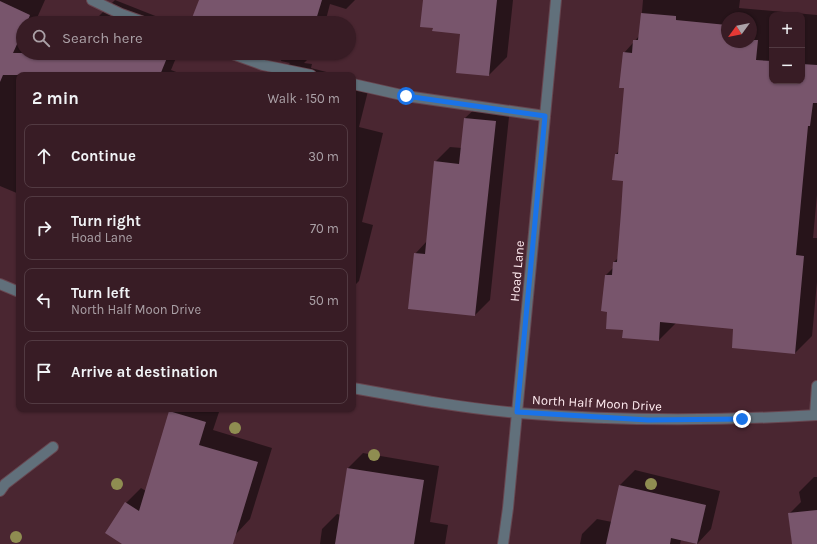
<!DOCTYPE html>
<meta charset="utf-8">
<style>
body{margin:0;font-family:Karla,sans-serif;background:#3f252d;color:#f1f3f6}
.controls{position:absolute;right:12px;top:12px;display:grid;overflow:hidden;border-radius:8px;box-shadow:0 1px 3px #0004}
.controls button{width:36px;height:36px;display:grid;place-items:center;padding:0;border:0;border-bottom:1px solid #523a42;background:#381c25;color:#f1f3f6;font:20px sans-serif}
.compass{position:absolute;left:721px;top:12px;width:36px;height:36px;border-radius:50%;background:#381c25;box-shadow:0 1px 3px #0004;rotate:237deg}
.stop{position:absolute;width:12px;height:12px;margin:-9px;border:3px solid #1a73e8;border-radius:50%;background:#fff}
.stop.end{background:#1a73e8;border-color:#fff;box-shadow:0 1px 4px #0008}
.list{margin:0;padding:0;list-style:none}
h2{display:flex;justify-content:space-between;align-items:center;height:52px;margin:0;padding:0 16px;font-size:17px}
h2 small{font-size:13px;font-weight:400;color:#aba1a7}
.list li{display:grid;grid-template-columns:26px 1fr auto;gap:12px;align-items:center;box-sizing:border-box;height:64px;margin:0 8px 8px;padding:0 8px;border:1px solid #523a42;border-radius:8px}
.list b{display:block;font-size:15px;white-space:nowrap}
.list p{margin:0;font-size:13px;white-space:nowrap;color:#aba1a7}
.list em{font-size:13px;font-style:normal;color:#aba1a7}
.icon{flex:none;width:22px;height:22px;fill:none;stroke:currentColor;stroke-width:2;stroke-linecap:round;stroke-linejoin:round}
.map{position:relative;flex:none;width:817px;height:544px;overflow:hidden}
.search{position:absolute;background:#381c25;box-shadow:0 1px 3px #0004;left:16px;top:16px;width:340px;height:44px;display:flex;align-items:center;gap:10px;box-sizing:border-box;padding:0 14px;border-radius:22px;color:#aba1a7;font-size:15px}
.panel{position:absolute;background:#381c25;box-shadow:0 1px 3px #0004;left:16px;top:72px;width:340px;height:340px;border-radius:8px}
.map>svg:first-child{display:block}
.shadow{fill:#0007;fill-rule:evenodd}
.building{fill:#78556c}
.lines{fill:none;stroke-linecap:round;stroke-linejoin:round}
.service-casing{stroke:#674650;stroke-width:12}
.minor-casing{stroke:#674650;stroke-width:12}
.tertiary-casing{stroke:#674650;stroke-width:12}
.service{stroke:#61707b;stroke-width:10}
.minor{stroke:#61707b;stroke-width:10}
.tertiary{stroke:#61707b;stroke-width:10}
.tree{fill:#8f8d51}
.route{stroke:#1a73e8;stroke-width:5}
.labels{text-anchor:middle;dominant-baseline:central;stroke-width:3;stroke-linejoin:round;paint-order:stroke}
.street-label{font-size:13px;fill:#ffebf0;stroke:#4a2631}
</style>
<div class="map">
<svg width="817" height="544" viewBox="0 0 817 544">
<rect width="100%" height="100%" fill="#4a2631"/>
<g class="shadow">
<path d="M0,0h45l-8,18 12,5h-26v30h155l-7,17 13,5h-165v119l-19,-8z"/>
<path d="M115,0l58,23h-77l3,-7z"/>
<path d="M200,0h155l-9,9 -16,-5 -5,19h-105z"/>
<path d="M424,0h89l-6,57 -18,18 -28,-42 -27,-6z"/>
<path d="M643,0h97l-1,8 78,7v180l-4,43h4v44l-5,54 -17,17 -60,-25 -59,-5 -17,17 -35,-11 -15,-18 -7,-1 4,-35 8,-8v-5l4,-4 6,-78 -11,-1 3,-25 3,-3 6,-64 -1,-34 16,-18zM772,15h30v66h-30zM727,18h24v24h-24z"/>
<path d="M283,53h31l-10,10 8,1 -1,4 27,7h-60l12,-12 -9,-2z"/>
<path d="M353,79l17,4 -11,44 24,6 -21,89 11,3 -14,56 -6,6z"/>
<path d="M480,104l30,3 -20,193 -15,15 -60,-61 12,-13 8,-79 15,-15 12,1 3,-30z"/>
<path d="M172,409h48l-7,21 59,18 -22,71 -14,15 -23,10h-89l2,-41 15,-15 5,3 24,-80z"/>
<path d="M363,453l76,13 -9,56 18,3 -3,19h-125l2,-15 15,-15 4,1 7,-47z"/>
<path d="M635,470l85,21 -9,38 -14,15 -16,-4 -1,4h-100l2,-10 15,-15 15,3 8,-37z"/>
<path d="M814,477h3v67h-24l-4,-30 12,-12 -2,-10z"/>
</g>
<g class="building">
<path d="M199,0h123l-7,23h-125z"/>
<path d="M423,0h74l-8,76 -33,-3 4,-39 -28,-3 1,-3 -13,-1z"/>
<path d="M0,1l30,14 -3,8h-4v8l-10,22h156l-9,22h-157l-3,7z"/>
<path d="M641,13l35,3v4l51,5v17h24v-14h4l-1,12h4l-2,20 16,1v20h30v-17l15,1v38h-4l-3,23h-2l-12,129 8,1 -9,98 -63,-6 1,-19 -73,-7 -1,19 -37,-3 1,-8 -17,-1 1,-17 -6,-1 4,-36h7l1,-13h4l4,-50 2,-31 -11,-1 3,-26h3l6,-66h-5l4,-36 9,1 1,-13h5z"/>
<path d="M98,16l17,7h-20z"/>
<path d="M464,118l32,3 -21,195 -67,-7 6,-56 11,1 9,-93 25,3z"/>
<path d="M169,411l37,11 -7,23 59,17 -25,82h-111l-17,-11 20,-31 14,9z"/>
<path d="M347,468l77,12 -10,64h-79z"/>
<path d="M619,485l87,20 -9,39 -26,-6 -1,6h-64z"/>
<path d="M817,510v34h-25l-4,-31z"/>
</g>
<g class="lines">
<defs>
<g id="service">
<path d="M92,0l29,14 25,9"/>
<path d="M230,53l33,12 48,10"/>
<path d="M353,84l53,12 139,20"/>
<path d="M815,415l2,-29"/>
</g>
<g id="minor">
<path d="M0,491l5,-7 48,-37"/>
<path d="M503,544l5,-36 48,-508"/>
</g>
<g id="tertiary">
<path d="M0,284l19,8"/>
<path d="M353,388c55,10 109,20 165,25 99,8 199,8 299,2"/>
</g>
</defs>
<use href="#service" class="service-casing"/>
<use href="#minor" class="minor-casing"/>
<use href="#tertiary" class="tertiary-casing"/>
<use href="#service" class="service"/>
<use href="#minor" class="minor"/>
<use href="#tertiary" class="tertiary"/>
</g>
<g class="tree">
<circle cx="235" cy="428" r="6"/>
<circle cx="374" cy="455" r="6"/>
<circle cx="117" cy="484" r="6"/>
<circle cx="651" cy="484" r="6"/>
<circle cx="16" cy="537" r="6"/>
</g>
<g class="lines">
<path class="route" d="M406,96l139,20 -28,296 131,8 94,-1"/>
</g>
<g class="labels">
<g class="street-label">
<text transform="translate(517 271) rotate(-85)">Hoad Lane</text>
<text transform="translate(597 403) rotate(3)">North Half Moon Drive</text>
</g>
</g>
</svg>
<div class="controls">
<button>+</button>
<button>−</button>
</div>
<svg class="compass" viewBox="-18 -18 36 36"><path d="M0-13l5 13h-10z" fill="#e53935"/><path d="M0 13l5-13h-10z" fill="#aba1a7"/></svg>
<div class="stop" style="left:406px;top:96px"></div>
<div class="stop end" style="left:742px;top:419px"></div>
<div class="search"><svg class="icon" aria-label="search" viewBox="0 0 24 24"><circle cx="10" cy="10" r="6"/><path d="M15 15l6 6"/></svg>Search here</div>
<section class="panel">
<h2>2 min<small>Walk · 150 m</small></h2>
<ul class="list">
<li><svg class="icon" aria-label="ahead" viewBox="0 0 24 24"><path d="M12 20V5M6 11l6-6 6 6"/></svg><div><b>Continue</b></div><em>30 m</em></li>
<li><svg class="icon" aria-label="right" viewBox="0 0 24 24"><path d="M7 20v-9h11M14 6l5 5-5 5"/></svg><div><b>Turn right</b><p>Hoad Lane</p></div><em>70 m</em></li>
<li><svg class="icon" aria-label="left" viewBox="0 0 24 24"><path d="M17 20v-9H6M10 6l-5 5 5 5"/></svg><div><b>Turn left</b><p>North Half Moon Drive</p></div><em>50 m</em></li>
<li><svg class="icon" aria-label="arrive" viewBox="0 0 24 24"><path d="M6 21V4h12l-3 4 3 4H6"/></svg><div><b>Arrive at destination</b></div></li>
</ul>
</section>
</div>
